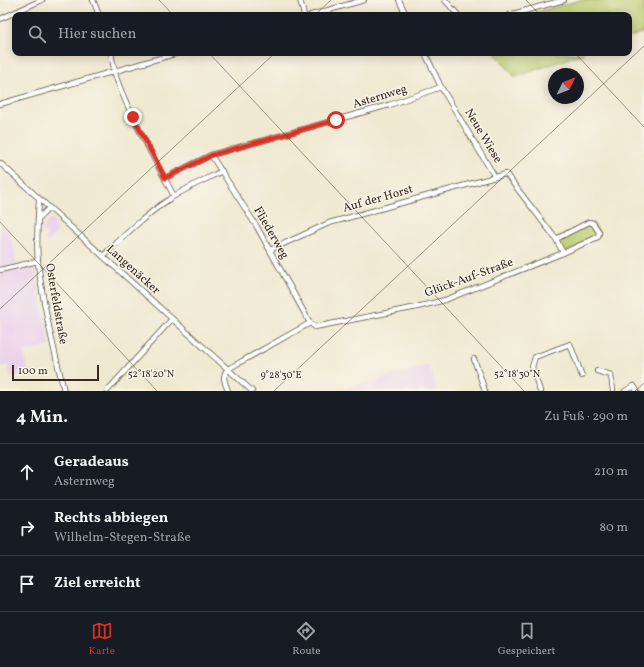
<!DOCTYPE html>
<html lang="de">
<meta charset="utf-8">
<style>
body{margin:0;font-family:Vollkorn,serif;background:#20242c;color:#f1f3f6}
.compass{position:absolute;left:548px;top:68px;width:36px;height:36px;border-radius:50%;background:#171b24;box-shadow:0 2px 10px #0003;rotate:47deg}
.scale{position:absolute;left:12px;bottom:10px;width:87px;box-sizing:border-box;padding-left:4px;border:2px solid #3b2a1e;border-top:0;font-size:11px;line-height:14px;white-space:nowrap;color:#3b2a1e;-webkit-text-stroke:3px #f7f3e8;paint-order:stroke}
.stop{position:absolute;width:12px;height:12px;margin:-9px;border:3px solid #d93025;border-radius:50%;background:#fff}
.stop.end{background:#d93025;border-color:#fff;box-shadow:0 1px 4px #0008}
.list{margin:0;padding:0;list-style:none}
h2{display:flex;justify-content:space-between;align-items:center;height:52px;margin:0;padding:0 16px;font-size:17px}
h2 small{font-size:13px;font-weight:400;color:#9ea1a6}
.list li{display:grid;grid-template-columns:26px 1fr auto;gap:12px;align-items:center;box-sizing:border-box;height:56px;padding:0 16px;border-top:1px solid #363941}
.list b{display:block;font-size:15px;white-space:nowrap}
.list p{margin:0;font-size:13px;white-space:nowrap;color:#9ea1a6}
.list em{font-size:13px;font-style:normal;color:#9ea1a6}
.icon{flex:none;width:22px;height:22px;fill:none;stroke:currentColor;stroke-width:2;stroke-linecap:round;stroke-linejoin:round}
.map{position:relative;flex:none;width:644px;height:391px;overflow:hidden}
.search{position:absolute;background:#171b24;box-shadow:0 2px 10px #0003;left:12px;right:12px;top:12px;height:44px;display:flex;align-items:center;gap:10px;box-sizing:border-box;padding:0 14px;border-radius:8px;color:#9ea1a6;font-size:15px}
.sheet{height:220px;background:#171b24}
nav{display:flex;justify-content:space-around;align-items:center;box-sizing:border-box;height:56px;border-top:1px solid #363941;background:#171b24;font-size:11px;color:#9ea1a6}
nav a{display:grid;justify-items:center;gap:2px}
nav .on{color:#d93025}
.map>svg:first-child{display:block}
.built{fill:#ead1ec}
.green{fill:#bbcc6f;stroke:#7b7b46}
.lines{fill:none;stroke-linecap:round;stroke-linejoin:round}
.minor-casing{stroke:#564739;stroke-width:6}
.minor{stroke:#fff;stroke-width:4.5}
.route{stroke:#d93025;stroke-width:5}
.ticks{fill:none;stroke:#3b2a1e;stroke-width:1;stroke-opacity:0.45}
.labels{text-anchor:middle;dominant-baseline:central;stroke-width:3;stroke-linejoin:round;paint-order:stroke}
.street-label{font-size:12px;fill:#3b2a1e;stroke:#f7f3e8}
.ticks-label{font-size:10px;text-anchor:middle;fill:#3b2a1e;stroke:#f7f3e8;stroke-width:3;stroke-linejoin:round;paint-order:stroke}
</style>
<div class="map">
<svg width="644" height="391" viewBox="0 0 644 391">
<rect width="100%" height="100%" fill="#f7f3e8"/>
<filter id="ink" filterUnits="userSpaceOnUse"><feTurbulence type="fractalNoise" baseFrequency=".025" numOctaves="2"/><feDisplacementMap in="SourceGraphic" scale="8" xChannelSelector="R" yChannelSelector="G"/><feConvolveMatrix kernelMatrix="1 2 1 2 8 2 1 2 1" color-interpolation-filters="sRGB"/></filter>
<filter id="wash" filterUnits="userSpaceOnUse"><feTurbulence type="fractalNoise" baseFrequency=".012" numOctaves="4" result="noise"/><feDisplacementMap in="SourceGraphic" scale="16" xChannelSelector="R" yChannelSelector="G"/><feGaussianBlur stdDeviation="0.9" result="paint"/><feColorMatrix in="noise" values="0 0 0 0 0 0 0 0 0 0 0 0 0 0 0 0 0 1.4 0 .05"/><feComposite in="paint" operator="in"/></filter>
<g filter="url(#wash)">
<rect width="100%" height="100%" fill="#f0e9d2"/>
<g class="built">
<path d="M50,219l6,5 -2,3 4,4 -10,11 -4,-3 4,-4 -7,-6z"/>
<path d="M9,228l9,42 17,-4 6,37 9,43 -26,6 4,19 -17,7 -3,-13 -8,2v-138z"/>
<path d="M429,365l8,26h-99z"/>
</g>
<g class="green">
<path d="M581,0h63v32l-15,6v-23h-103z"/>
<path d="M495,53h89l-69,24z"/>
<path d="M593,223l6,9 -1,5 -35,16 -7,-14z"/>
</g>
</g>
<g filter="url(#ink)">
<g class="lines">
<defs>
<g id="minor">
<path d="M93,0l6,15"/>
<path d="M300,0l4,15"/>
<path d="M399,0l7,15"/>
<path d="M445,0l13,15"/>
<path d="M311,15l53,-15"/>
<path d="M509,15l55,-15"/>
<path d="M0,19l42,-19"/>
<path d="M111,53c2,9 3,18 6,27 15,40 37,78 57,116"/>
<path d="M425,53l16,34 54,90 11,-3 50,65 7,14"/>
<path d="M0,104l178,-51"/>
<path d="M211,155l46,72 53,96 5,4 102,-20 28,-7 118,-47 35,-16 1,-5 -6,-9 -4,-1 -33,17"/>
<path d="M0,163l252,228"/>
<path d="M165,178l46,-23 178,-50 52,-18"/>
<path d="M39,199c-1,21 -3,42 -1,63 5,44 16,87 26,129"/>
<path d="M38,219l11,-11"/>
<path d="M270,250l59,-27 166,-46"/>
<path d="M103,256c20,-19 41,-40 65,-56 16,-11 36,-20 54,-29"/>
<path d="M0,270l38,-9"/>
<path d="M474,359l11,32"/>
<path d="M597,371l14,4 2,16"/>
<path d="M107,391l65,-72"/>
<path d="M228,391c-3,-9 -7,-14 0,-22l82,-46"/>
<path d="M540,391l-8,-24 3,-10 35,-13 12,32"/>
<path d="M625,391l9,-5 3,5"/>
</g>
</defs>
<use href="#minor" class="minor-casing"/>
<use href="#minor" class="minor"/>
</g>
</g>
<g class="lines" filter="url(#ink)">
<path class="route" d="M133,117l32,61 47,-23 124,-35"/>
</g>
<path class="ticks" d="M159,0l14,15M526,0l14,15M315,15l16,-15M209,53l315,338M575,53l69,74M0,222l157,169M0,309l275,-256M274,391l370,-345M635,391l9,-8"/>
<g class="labels">
<g class="street-label">
<text transform="translate(380 97) rotate(-17)">Asternweg</text>
<text transform="translate(483 136) rotate(59)">Neue Wiese</text>
<text transform="translate(378 199) rotate(-16)">Auf der Horst</text>
<text transform="translate(271 233) rotate(60)">Fliederweg</text>
<text transform="translate(133 270) rotate(42)">Langenäcker</text>
<text transform="translate(469 278) rotate(-20)">Glück-Auf-Straße</text>
<text transform="translate(56 304) rotate(80)">Osterfeldstraße</text>
</g>
</g>
<g class="ticks-label">
<text x="151" y="377">52°18'20"N</text>
<text x="517" y="377">52°18'30"N</text>
<text x="281" y="378">9°28'30"E</text>
</g>
</svg>
<svg class="compass" viewBox="-18 -18 36 36"><path d="M0-13l5 13h-10z" fill="#e53935"/><path d="M0 13l5-13h-10z" fill="#9ea1a6"/></svg>
<div class="scale">100 m</div>
<div class="stop" style="left:336px;top:120px"></div>
<div class="stop end" style="left:133px;top:117px"></div>
<div class="search"><svg class="icon" aria-label="search" viewBox="0 0 24 24"><circle cx="10" cy="10" r="6"/><path d="M15 15l6 6"/></svg>Hier suchen</div>
</div>
<section class="sheet">
<h2>4 Min.<small>Zu Fuß · 290 m</small></h2>
<ul class="list">
<li><svg class="icon" aria-label="ahead" viewBox="0 0 24 24"><path d="M12 20V5M6 11l6-6 6 6"/></svg><div><b>Geradeaus</b><p>Asternweg</p></div><em>210 m</em></li>
<li><svg class="icon" aria-label="right" viewBox="0 0 24 24"><path d="M7 20v-9h11M14 6l5 5-5 5"/></svg><div><b>Rechts abbiegen</b><p>Wilhelm-Stegen-Straße</p></div><em>80 m</em></li>
<li><svg class="icon" aria-label="arrive" viewBox="0 0 24 24"><path d="M6 21V4h12l-3 4 3 4H6"/></svg><div><b>Ziel erreicht</b></div></li>
</ul>
</section>
<nav>
<a class="on"><svg class="icon" aria-label="map" viewBox="0 0 24 24"><path d="M3 6l6-2 6 2 6-2v14l-6 2-6-2-6 2zM9 4v14M15 6v14"/></svg>Karte</a>
<a><svg class="icon" aria-label="directions" viewBox="0 0 24 24"><path d="M12 3l9 9-9 9-9-9zM9 14v-3h6M13 9l2 2-2 2"/></svg>Route</a>
<a><svg class="icon" aria-label="saved" viewBox="0 0 24 24"><path d="M7 4h10v16l-5-4-5 4z"/></svg>Gespeichert</a>
</nav>
